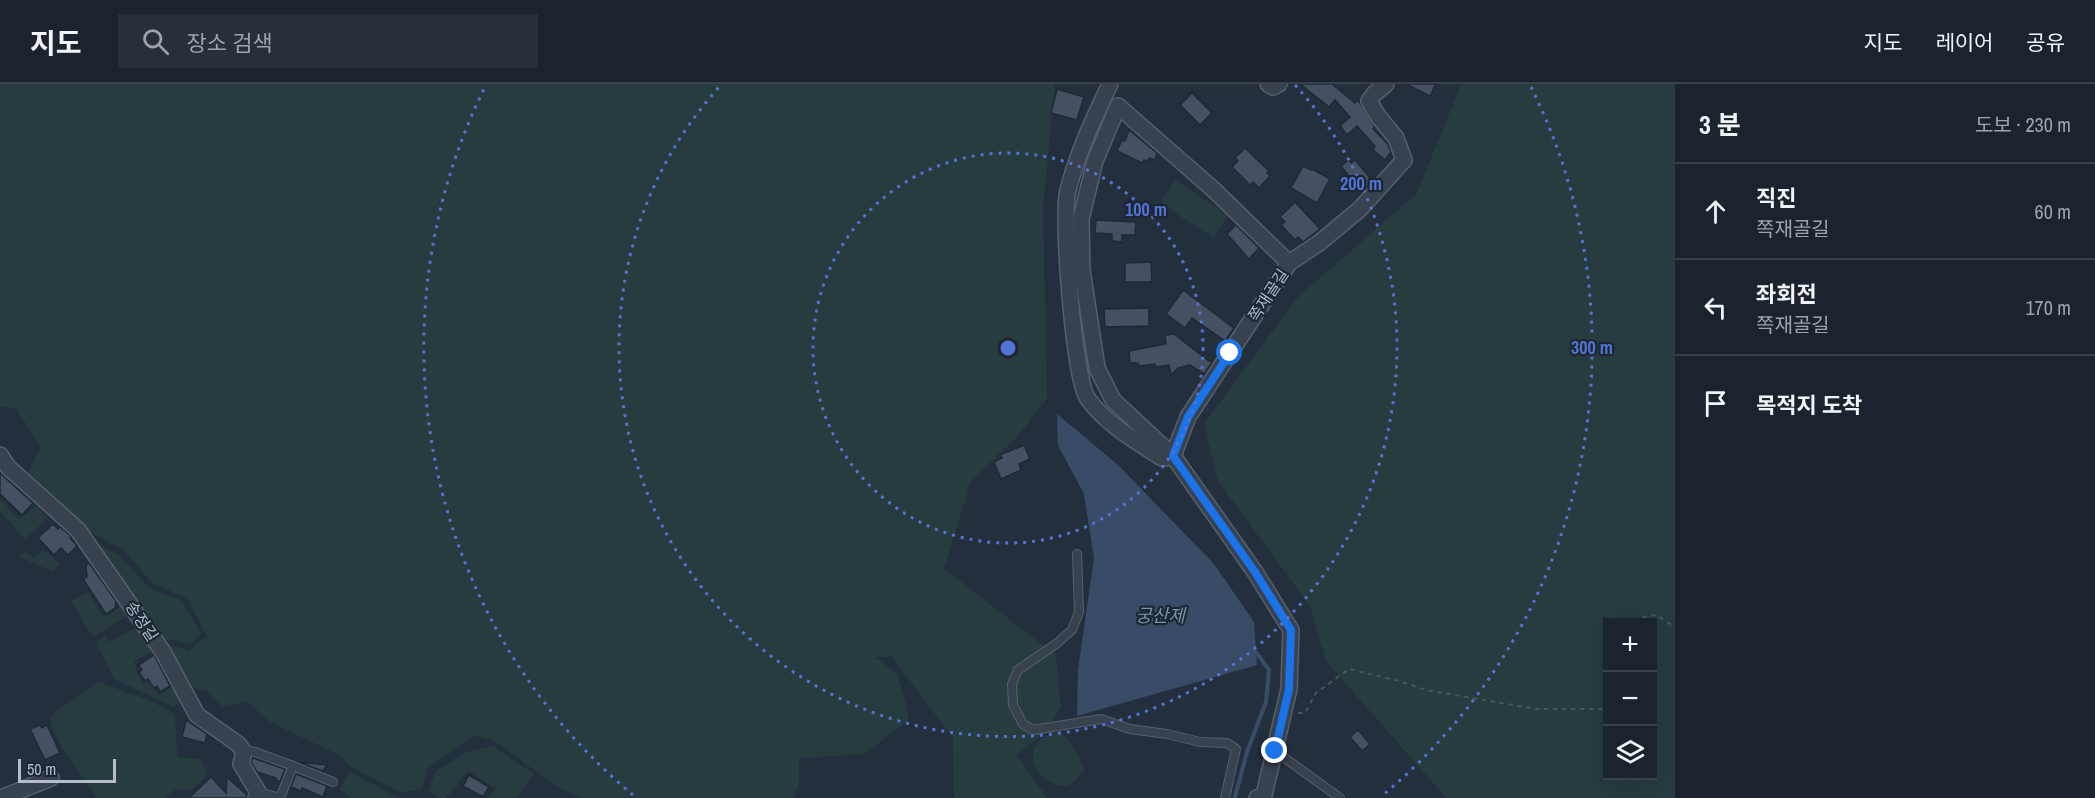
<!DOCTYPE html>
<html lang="ko">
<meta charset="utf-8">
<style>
body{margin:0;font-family:"Archivo Narrow","Noto Sans KR",sans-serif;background:#282f3a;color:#f1f3f6}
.controls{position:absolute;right:18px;bottom:18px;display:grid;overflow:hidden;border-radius:0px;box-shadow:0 6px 24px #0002}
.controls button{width:54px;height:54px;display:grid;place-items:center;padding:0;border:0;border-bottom:2px solid #39404a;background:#1b232e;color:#f1f3f6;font:30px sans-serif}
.scale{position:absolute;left:18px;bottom:15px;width:98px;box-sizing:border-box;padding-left:6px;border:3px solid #b4bcc9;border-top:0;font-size:16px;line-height:21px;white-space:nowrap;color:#b4bcc9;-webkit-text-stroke:4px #1d2633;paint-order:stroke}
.stop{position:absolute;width:18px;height:18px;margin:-14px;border:4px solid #1a73e8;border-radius:50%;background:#fff}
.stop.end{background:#1a73e8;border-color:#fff;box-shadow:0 2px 6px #0008}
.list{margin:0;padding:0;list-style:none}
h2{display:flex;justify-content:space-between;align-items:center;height:78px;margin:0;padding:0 24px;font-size:26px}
h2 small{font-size:20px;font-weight:400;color:#a0a4aa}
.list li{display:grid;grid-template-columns:39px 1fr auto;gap:18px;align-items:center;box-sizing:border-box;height:96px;padding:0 24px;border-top:2px solid #39404a}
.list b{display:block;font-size:22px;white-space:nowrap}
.list p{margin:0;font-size:20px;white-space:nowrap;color:#a0a4aa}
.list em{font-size:20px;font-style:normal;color:#a0a4aa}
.icon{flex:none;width:33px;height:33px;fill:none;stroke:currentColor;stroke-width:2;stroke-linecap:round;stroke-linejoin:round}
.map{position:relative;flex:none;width:1675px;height:714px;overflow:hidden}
header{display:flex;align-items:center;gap:36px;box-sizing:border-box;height:84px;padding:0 30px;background:#1b232e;border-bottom:2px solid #39404a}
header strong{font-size:28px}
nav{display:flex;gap:33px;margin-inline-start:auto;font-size:21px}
.search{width:420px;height:54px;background:#282f3a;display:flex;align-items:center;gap:15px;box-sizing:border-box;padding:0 21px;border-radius:0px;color:#a0a4aa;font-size:22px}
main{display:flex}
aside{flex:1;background:#1b232e}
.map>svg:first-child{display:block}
.green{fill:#263c3f;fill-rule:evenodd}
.water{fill:#394c67}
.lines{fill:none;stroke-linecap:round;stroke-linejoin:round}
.stream{stroke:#394c67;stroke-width:4}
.building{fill:#455162;stroke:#1f2835;stroke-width:1.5}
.service-casing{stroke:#565f6c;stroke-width:10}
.minor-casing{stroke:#565f6c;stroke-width:18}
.path{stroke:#44595c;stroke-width:2;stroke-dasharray:4.5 4.5;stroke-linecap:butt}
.service{stroke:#38414e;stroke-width:8}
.minor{stroke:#38414e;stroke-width:15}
.route{stroke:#1a73e8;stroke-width:8}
.ring{fill:none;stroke:#5274d3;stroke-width:3;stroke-dasharray:3 6}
.labels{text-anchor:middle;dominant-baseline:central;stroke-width:4.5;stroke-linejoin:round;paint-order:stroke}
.street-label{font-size:16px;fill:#b4bcc9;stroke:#1d2633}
.water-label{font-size:18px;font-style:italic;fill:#7c92b1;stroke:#1d2633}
.centre{fill:#5274d3;stroke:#1d2633;stroke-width:3}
.ring-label{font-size:18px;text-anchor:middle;font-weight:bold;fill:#5274d3;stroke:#1d2633;stroke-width:4.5;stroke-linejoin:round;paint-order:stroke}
</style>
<header>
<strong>지도</strong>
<div class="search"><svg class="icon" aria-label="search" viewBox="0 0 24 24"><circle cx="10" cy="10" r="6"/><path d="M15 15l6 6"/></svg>장소 검색</div>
<nav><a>지도</a><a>레이어</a><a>공유</a></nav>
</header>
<main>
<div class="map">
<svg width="1675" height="714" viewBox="0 0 1675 714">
<rect width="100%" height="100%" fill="#242f3e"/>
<g class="green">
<path d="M0,0h1055l-12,124 4,191 -31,39 -45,43 -27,88 112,86 5,52 -13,22 -31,26 30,43h-93l-1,-60 -61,-81h-17l22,16 10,35 2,12 -45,34 -65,4v25l-6,15h-212l-27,-13 -58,-43 -22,-7 -46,33 -6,20 -19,5 -54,-27 -8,-10 -71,-34 -23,-21 -24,6 -15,-15 -19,-5 -22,-40 5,-2 16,6 19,-15 -20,-38 -35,-15 -28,-33 -35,-19 -61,-59 13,-24 -25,-40 -16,-1z"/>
<path d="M1461,0h214v714h-229l-120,-137 -16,-55 -92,-125 -14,-57 93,-126 120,-105zM1652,538v154h-44v-154z"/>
<path d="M1175,96l53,35 -14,23 -54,-35z"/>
<path d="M0,415l20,20 16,-13 11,13 -22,20 -25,-28z"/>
<path d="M97,459l22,12 30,33 33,13 19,33 -10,10 -21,-5 -6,2z"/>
<path d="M43,466l17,13 -7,9 -35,-16 7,-5 9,6z"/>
<path d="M88,508l16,25 18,-11 5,10 -34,21 -22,-36z"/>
<path d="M139,542l14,24 -19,12 3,8 -1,2 8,12 4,-2 11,13 15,-10 8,15 -8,7 -60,-28 -18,-37 9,-6 4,6z"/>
<path d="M99,598l52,19 24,13 2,43 21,2 5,3 3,14 -13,13 -18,1 -10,8h-68c-11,-19 -50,-62 -46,-83z"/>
<path d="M1059,647c12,11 20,23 26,39l-16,16c-36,1 -54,-45 -10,-55z"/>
<path d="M492,662l42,28 -17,24h-29l7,-10 -27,-17 -22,27h-5l-13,-6 7,-20 31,-20z"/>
<path d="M349,687l50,27h1h-50l-10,-8z"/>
</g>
<path class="water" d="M1057,330l61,51 96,99 40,58 3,43 -180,51 1,-46 16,-112 -10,-64 -26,-49z"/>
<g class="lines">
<path class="stream" d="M1235,713l12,-45 19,-50 3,-32 -13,-18"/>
</g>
<g class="building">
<path d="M1300,0h32l23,19 3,-3 17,27 -2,2 14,14 4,9 -6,8 -12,-10 2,-4 -18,-20 -10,9 -7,-9 10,-9 -15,-17 -6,7z"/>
<path d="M1406,0h30l-6,12z"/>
<path d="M1057,5l27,8 -7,23 -26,-7z"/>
<path d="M1192,9l20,20 -12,12 -20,-20z"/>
<path d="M1129,46l28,23 -2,7 -6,-2 -1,3 -4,-1 -2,3 -25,-12 5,-11 3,1z"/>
<path d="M1245,64l24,23 -2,2 3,3 -11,12 -6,-6 -3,3 -18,-18 6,-6 -3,-3z"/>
<path d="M1349,76l2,3 4,-3 16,19v3l-9,10 -21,-26z"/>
<path d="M1303,82l8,4 1,-1 18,10 -13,24 -26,-15z"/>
<path d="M1295,118l25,27 -17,13 -5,-5 -3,3 -14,-15 4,-3 -5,-5z"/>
<path d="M1096,136l40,2 -1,13h-13v7l-10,-1v-7l-17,-1z"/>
<path d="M1236,141l23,23 -10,11 -22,-25z"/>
<path d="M1151,178l1,20h-27v-19z"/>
<path d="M1183,206l51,38 -9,13 -33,-23 -7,10 -19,-14z"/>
<path d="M1149,224v18l-44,1 -1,-18z"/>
<path d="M1174,250l35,27h4l-9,13 -14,-9 -12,3 -7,7 -2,-10 -13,2 -1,-3 -16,2 -1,-3h-8l-1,-12 37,-7 -1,-9z"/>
<path d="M1024,361l6,14 -11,5 2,6 -20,9 -7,-17 8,-4 -2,-3z"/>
<path d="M0,389l33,30 -11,12 -22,-21z"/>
<path d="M53,440l5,5 2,-2 11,9 -1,2 7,8 -9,9 -7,-7 -7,7 -16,-17z"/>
<path d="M89,479l27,38 -1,7 -9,6 -23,-35 4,-2 -1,-12z"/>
<path d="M154,571l16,31 -10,6 -3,-6 -3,2 -6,-9 -3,2 -6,-9 3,-2 -3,-5z"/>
<path d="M186,636l21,14 -2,9 -23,-6z"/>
<path d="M40,641l2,3 5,-3 13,28 -15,7 -15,-31z"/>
<path d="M1358,646l12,14 -8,7 -12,-14z"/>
<path d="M253,674l32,11 -5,13 -4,-2v-2l-19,-6 -6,-10z"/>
<path d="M299,678l28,3 -4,6z"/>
<path d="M296,690l31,12 -4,11 -21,-9 -1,3 -10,-4z"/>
<path d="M469,691l20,12 -6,10 -20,-11z"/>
<path d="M211,693l15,16 1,-16 20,18 -1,3h-57z"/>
</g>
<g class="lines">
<defs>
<g id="service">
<path d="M1077,470l2,58 -7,18 -16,14 -38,26 -6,14 1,21 10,19 10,6 68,-11 29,10 37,5 33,8 27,1 9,6 -11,49"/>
<path d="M242,666l13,2 38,14 -13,32"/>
<path d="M1275,667l65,47"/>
<path d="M293,682l40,16"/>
<path d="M258,708l23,6"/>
</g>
<g id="minor">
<path d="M1110,0c-16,34 -33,70 -42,106 -7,25 6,190 20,209 19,26 48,42 74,59l8,-1"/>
<path d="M1268,0l5,3 6,-3"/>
<path d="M0,371l8,12 70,63 85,122 34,63 41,29 6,8 -3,12 17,28 -2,6"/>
<path d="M1173,372l15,-39 101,-154 30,-20 41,-34 44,-49 -8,-22 -18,-22 -9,-15 5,-7 12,-10"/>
<path d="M1,714l50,-20"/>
<path d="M1257,714l7,-3 25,-106 2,-59 -36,-58 -82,-116 -60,-56 -16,-32 -15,-98 -1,-51 14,-58 23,-55 96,84 75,73"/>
</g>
</defs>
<use href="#service" class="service-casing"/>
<use href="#minor" class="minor-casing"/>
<g class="path">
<path d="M1635,538l4,-4 17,-3 19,12"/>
<path d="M1298,629h7l11,-20 33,-24 50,12 27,9 110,19h69l3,-5"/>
</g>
<use href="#service" class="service"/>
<use href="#minor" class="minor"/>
</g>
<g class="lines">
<path class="route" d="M1230,269l-42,64 -15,39 82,116 36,58 -2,59 -14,62"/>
</g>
<g class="ring">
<circle cx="1008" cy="264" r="195"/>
<path d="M1295 1A389 389 0 1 1 721 1"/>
<path d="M633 711A584 584 0 0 1 485 3M1531 3A584 584 0 0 1 1383 711"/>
</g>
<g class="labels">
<g class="street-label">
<text transform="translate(1268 211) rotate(-57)">쪽재골길</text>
<text transform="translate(142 537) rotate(56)">송정길</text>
</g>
<g class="water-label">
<text x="1160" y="531">궁산제</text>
</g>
</g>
<circle cx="1008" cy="264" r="9" class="centre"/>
<g class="ring-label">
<text x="1361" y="106">200 m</text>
<text x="1146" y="132">100 m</text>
<text x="1592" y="270">300 m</text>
</g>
</svg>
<div class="controls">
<button>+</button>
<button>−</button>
<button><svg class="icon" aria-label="layers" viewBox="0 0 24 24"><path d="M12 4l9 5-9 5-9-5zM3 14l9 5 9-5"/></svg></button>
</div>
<div class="scale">50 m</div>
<div class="stop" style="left:1230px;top:269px"></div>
<div class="stop end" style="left:1275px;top:667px"></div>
</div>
<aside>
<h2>3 분<small>도보 · 230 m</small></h2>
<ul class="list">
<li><svg class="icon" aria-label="ahead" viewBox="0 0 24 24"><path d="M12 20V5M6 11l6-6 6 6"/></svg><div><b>직진</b><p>쪽재골길</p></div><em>60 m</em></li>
<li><svg class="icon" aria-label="left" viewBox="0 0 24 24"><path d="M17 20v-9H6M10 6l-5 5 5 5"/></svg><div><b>좌회전</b><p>쪽재골길</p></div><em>170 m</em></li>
<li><svg class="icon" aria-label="arrive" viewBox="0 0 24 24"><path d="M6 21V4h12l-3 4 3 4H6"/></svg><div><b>목적지 도착</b></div></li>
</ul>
</aside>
</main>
